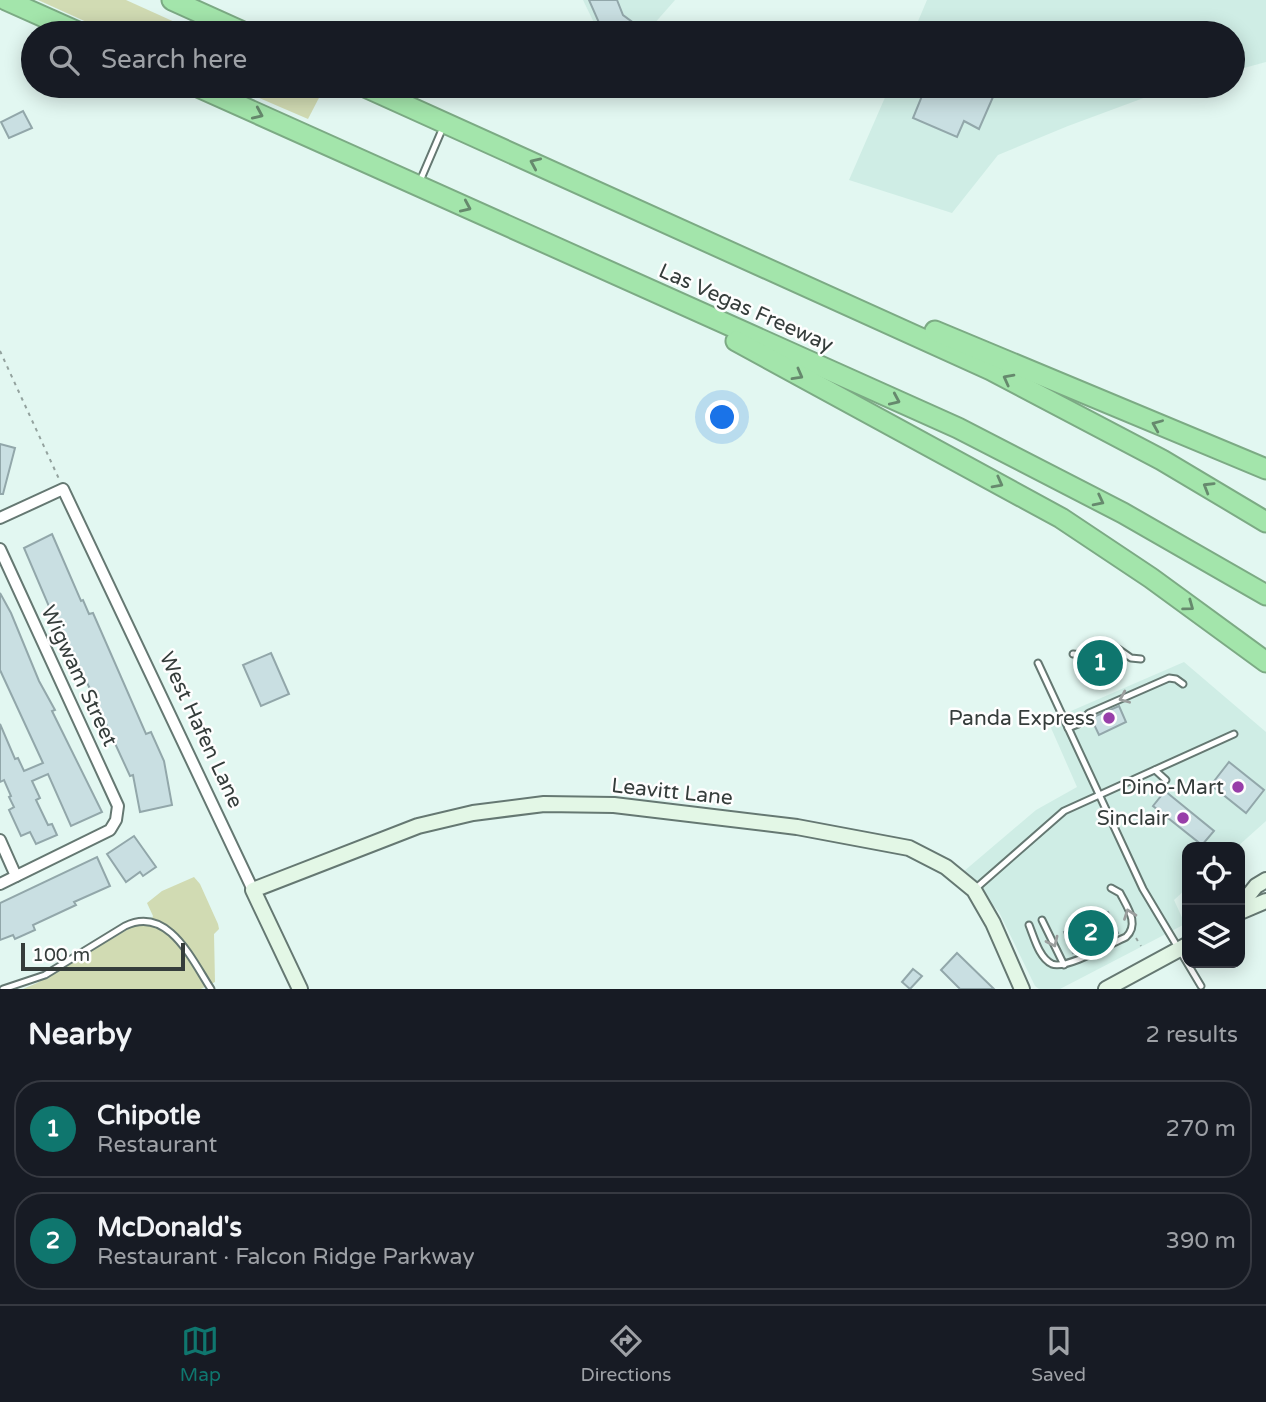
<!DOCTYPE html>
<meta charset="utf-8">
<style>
body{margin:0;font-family:"Varela Round",sans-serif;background:#20242c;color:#f1f3f6}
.controls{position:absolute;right:21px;bottom:21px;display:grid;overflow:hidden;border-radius:14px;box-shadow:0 4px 18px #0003}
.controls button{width:63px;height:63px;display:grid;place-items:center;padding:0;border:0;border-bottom:2px solid #363941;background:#171b24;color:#f1f3f6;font:35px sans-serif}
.scale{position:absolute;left:21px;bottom:18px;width:164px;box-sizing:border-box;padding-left:7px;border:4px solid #353d3b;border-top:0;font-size:19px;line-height:24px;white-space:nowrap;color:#353d3b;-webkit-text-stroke:5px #fefefe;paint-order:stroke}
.you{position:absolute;left:723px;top:418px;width:24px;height:24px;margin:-18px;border:5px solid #fff;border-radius:50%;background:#1a73e8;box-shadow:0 0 0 10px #1a73e833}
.badge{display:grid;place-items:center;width:46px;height:46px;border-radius:50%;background:#0f766e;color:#fff;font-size:23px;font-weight:700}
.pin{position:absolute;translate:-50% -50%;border:4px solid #fff;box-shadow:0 2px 7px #0006}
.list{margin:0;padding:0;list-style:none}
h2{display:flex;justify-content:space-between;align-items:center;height:91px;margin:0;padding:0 28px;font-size:30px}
h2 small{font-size:23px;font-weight:400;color:#9ea1a6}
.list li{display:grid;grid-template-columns:46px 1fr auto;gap:21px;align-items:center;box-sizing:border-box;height:98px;margin:0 14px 14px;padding:0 14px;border:2px solid #363941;border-radius:28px}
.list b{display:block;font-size:26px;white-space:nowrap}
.list p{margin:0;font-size:23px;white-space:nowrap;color:#9ea1a6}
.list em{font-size:23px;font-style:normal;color:#9ea1a6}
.icon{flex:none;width:38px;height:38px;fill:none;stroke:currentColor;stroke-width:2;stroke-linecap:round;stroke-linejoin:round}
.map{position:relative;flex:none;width:1266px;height:989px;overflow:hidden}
.search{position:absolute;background:#171b24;box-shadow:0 4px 18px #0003;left:21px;right:21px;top:21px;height:77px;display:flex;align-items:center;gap:18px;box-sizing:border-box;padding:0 24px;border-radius:38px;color:#9ea1a6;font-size:26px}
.sheet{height:315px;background:#171b24}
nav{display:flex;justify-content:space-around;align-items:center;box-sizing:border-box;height:98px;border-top:2px solid #363941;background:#171b24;font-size:19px;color:#9ea1a6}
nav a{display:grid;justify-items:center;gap:4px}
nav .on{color:#0f766e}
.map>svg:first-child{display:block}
.built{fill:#cfede5}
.green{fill:#d1dbb3}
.building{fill:#c9dfe2;stroke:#92a7aa;stroke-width:2}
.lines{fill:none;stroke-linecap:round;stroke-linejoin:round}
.service-casing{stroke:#657872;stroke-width:9}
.minor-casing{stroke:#657872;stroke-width:14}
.secondary-casing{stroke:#657872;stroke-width:18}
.motorway-casing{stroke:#7caa84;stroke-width:23}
.path{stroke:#93a29e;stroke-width:2;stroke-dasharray:3.5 5;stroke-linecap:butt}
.service{stroke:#fff;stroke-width:5}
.minor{stroke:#fff;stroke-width:10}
.secondary{stroke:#e3f7e6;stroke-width:14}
.motorway{stroke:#a3e5ab;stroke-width:19}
.oneway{stroke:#66896d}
.oneway2{stroke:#9a9e9d}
.poi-dot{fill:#983ea9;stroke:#fefefe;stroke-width:2.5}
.labels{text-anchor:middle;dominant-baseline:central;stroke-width:5;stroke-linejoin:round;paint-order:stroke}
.street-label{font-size:21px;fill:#353d3b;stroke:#fefefe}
.poi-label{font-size:21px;fill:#353d3b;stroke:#fefefe;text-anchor:end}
</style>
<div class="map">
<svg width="1266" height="989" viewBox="0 0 1266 989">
<rect width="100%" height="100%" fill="#e2f7f1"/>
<g class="built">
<path d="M583,0h92l-29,33h-47z"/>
<path d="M927,0h339v62l-33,9v-38h-320z"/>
<path d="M890,86h286l-108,40 -70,29 -46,58 -103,-33z"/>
<path d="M1184,662l82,70v89l-29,26h-50v41l-13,12 11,24 -125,65h-21l-4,-3 -36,-74 -36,-40 73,-62 41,-23 -29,-66z"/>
</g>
<g class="green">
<path d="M38,0h88l73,33h-88z"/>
<path d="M231,86h84l8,4 -15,29z"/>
<path d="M194,877l6,7 18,40 1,5 -5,5 1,48 -14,7h-178l14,-6 100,-59 12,1 4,-9 -6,-13 15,-12z"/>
</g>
<g class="building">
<path d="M589,0h28l6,15 12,9 -8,9h-18l-5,-10 -4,2z"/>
<path d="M926,86h101l-19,9 -12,-5 -17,39 -15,-8 -7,16 -44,-19z"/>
<path d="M23,111l9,17 -23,10 -8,-16z"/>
<path d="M0,444l15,4 -12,46h-3z"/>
<path d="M52,534l29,67 2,-1 6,14 4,-1 53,121 5,-2 13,29 8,44 -32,7 -7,-37 -3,1 -46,-100 -17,-33 -2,1 -41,-96z"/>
<path d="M0,593l11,20 28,68 16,29 -3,1 50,101 -31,14 -23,-52 -16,7 8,17 -4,2 12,25 4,-1 5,11 -21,9 -6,-12 -9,4 -12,-26 5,-3 -5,-10 2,-1 -7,-16 -4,2v-58l15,35 3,-1 6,13 19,-8 -43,-93z"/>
<path d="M1110,650l8,14 -30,14 -7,-17z"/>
<path d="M271,653l18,41 -28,12 -18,-41z"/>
<path d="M1119,706l7,16 -27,13 -8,-17z"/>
<path d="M1229,762l35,28 -18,23 -35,-28z"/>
<path d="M1165,791l49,40 -12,14 -49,-39z"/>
<path d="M134,836l22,31 -13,9 -3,-4 -14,10 -19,-28z"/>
<path d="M97,857l13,29 -36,16 2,3 -43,20 2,5 -20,9 -2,-4 -13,5v-37z"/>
<path d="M1108,912l10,21 -45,20 -9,-21z"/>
<path d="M957,953l37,36h-34l-19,-19z"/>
<path d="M913,969l9,7 -12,13 -8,-7z"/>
</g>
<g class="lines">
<defs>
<g id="service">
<path d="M420,181l24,-56"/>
<path d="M1073,654l8,1 30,-11 20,14 10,1"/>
<path d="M1038,663l105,226 58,97"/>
<path d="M1068,728l10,-4 11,-11 80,-35 7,1 7,5"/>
<path d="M1155,770l11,10"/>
<path d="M975,889l89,-78 170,-77"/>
<path d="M1042,920l22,45"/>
<path d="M1029,925c5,12 10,33 23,39 14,6 60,-21 74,-27 14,-13 1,-30 -6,-44l-9,-5"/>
<path d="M3,989l42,-14 80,-49c43,-21 67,34 86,63"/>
</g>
<g id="minor">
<path d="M0,518l63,-29 190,401"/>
<path d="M0,549l118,257 -2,14 -6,10 -110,54"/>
<path d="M0,840l16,36"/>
</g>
<g id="secondary">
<path d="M1240,906l16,-20 10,-6"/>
<path d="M1240,912l26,-11"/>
<path d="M300,989l-47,-99 165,-64 55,-13 71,-9 70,1 183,22 112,21 37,19 28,23 19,33 29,66"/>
<path d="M1106,989l81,-44"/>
</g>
<g id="motorway">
<path d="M6,0l74,33"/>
<path d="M172,0l73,33"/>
<path d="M196,86l762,342 165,85 143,82"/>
<path d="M363,86l628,284 171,90 104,62"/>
<path d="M935,331l331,138"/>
<path d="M736,341l325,177 90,60 115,84"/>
</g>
</defs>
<use href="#service" class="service-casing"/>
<use href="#minor" class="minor-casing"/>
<use href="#secondary" class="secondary-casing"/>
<use href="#motorway" class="motorway-casing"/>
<g class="path">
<path d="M0,351l59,128"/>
<path d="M1136,938l5,8"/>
</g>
<use href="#service" class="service"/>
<use href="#minor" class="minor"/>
<use href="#secondary" class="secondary"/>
<use href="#motorway" class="motorway"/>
</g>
<defs><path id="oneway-chevron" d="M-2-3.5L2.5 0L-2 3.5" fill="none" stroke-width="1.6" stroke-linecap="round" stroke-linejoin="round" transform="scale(1.75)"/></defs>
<g class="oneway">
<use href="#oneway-chevron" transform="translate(258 114) rotate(24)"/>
<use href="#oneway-chevron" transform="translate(535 163) rotate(-156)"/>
<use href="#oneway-chevron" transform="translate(466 207) rotate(24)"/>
<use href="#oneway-chevron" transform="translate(798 375) rotate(29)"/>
<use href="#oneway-chevron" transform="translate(1008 379) rotate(-152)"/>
<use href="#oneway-chevron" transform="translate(895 400) rotate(24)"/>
<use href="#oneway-chevron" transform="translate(1157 425) rotate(-157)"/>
<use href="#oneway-chevron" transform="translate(998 483) rotate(28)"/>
<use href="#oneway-chevron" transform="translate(1208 487) rotate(-149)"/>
<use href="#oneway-chevron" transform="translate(1099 501) rotate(27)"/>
<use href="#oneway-chevron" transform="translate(1189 606) rotate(36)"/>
</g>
<g class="oneway2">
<use href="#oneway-chevron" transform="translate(1124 698) rotate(157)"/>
<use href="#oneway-chevron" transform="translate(1129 914) rotate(-110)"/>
<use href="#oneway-chevron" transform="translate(1053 942) rotate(65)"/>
</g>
<g class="poi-dot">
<circle cx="1109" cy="718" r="7"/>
<circle cx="1238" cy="787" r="7"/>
<circle cx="1183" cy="818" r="7"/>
</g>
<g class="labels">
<g class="street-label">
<text transform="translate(746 308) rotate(24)">Las Vegas Freeway</text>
<text transform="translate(79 676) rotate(65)">Wigwam Street</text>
<text transform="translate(201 730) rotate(65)">West Hafen Lane</text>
<text transform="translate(672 792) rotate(6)">Leavitt Lane</text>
</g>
<g class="poi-label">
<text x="1095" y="718">Panda Express</text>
<text x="1224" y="787">Dino-Mart</text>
<text x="1169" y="818">Sinclair</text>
</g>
</g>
</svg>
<div class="controls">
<button><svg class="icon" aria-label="locate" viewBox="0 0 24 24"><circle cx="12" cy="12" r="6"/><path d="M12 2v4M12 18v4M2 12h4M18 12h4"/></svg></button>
<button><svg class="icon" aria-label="layers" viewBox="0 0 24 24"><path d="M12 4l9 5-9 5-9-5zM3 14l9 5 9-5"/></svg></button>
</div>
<div class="scale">100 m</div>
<div class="you"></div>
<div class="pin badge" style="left:1100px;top:663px">1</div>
<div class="pin badge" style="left:1091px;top:933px">2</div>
<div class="search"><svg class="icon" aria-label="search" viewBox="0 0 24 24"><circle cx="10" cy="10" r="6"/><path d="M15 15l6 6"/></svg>Search here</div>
</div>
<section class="sheet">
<h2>Nearby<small>2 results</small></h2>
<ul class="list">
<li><span class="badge">1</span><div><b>Chipotle</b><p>Restaurant</p></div><em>270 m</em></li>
<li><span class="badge">2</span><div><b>McDonald's</b><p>Restaurant · Falcon Ridge Parkway</p></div><em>390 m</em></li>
</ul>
</section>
<nav>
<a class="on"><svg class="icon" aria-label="map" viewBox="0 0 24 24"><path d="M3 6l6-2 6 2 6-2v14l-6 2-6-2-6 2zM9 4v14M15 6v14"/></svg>Map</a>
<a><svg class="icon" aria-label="directions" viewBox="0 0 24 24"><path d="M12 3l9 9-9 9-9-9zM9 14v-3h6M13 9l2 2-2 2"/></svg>Directions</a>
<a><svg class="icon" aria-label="saved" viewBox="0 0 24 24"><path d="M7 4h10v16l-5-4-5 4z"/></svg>Saved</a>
</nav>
